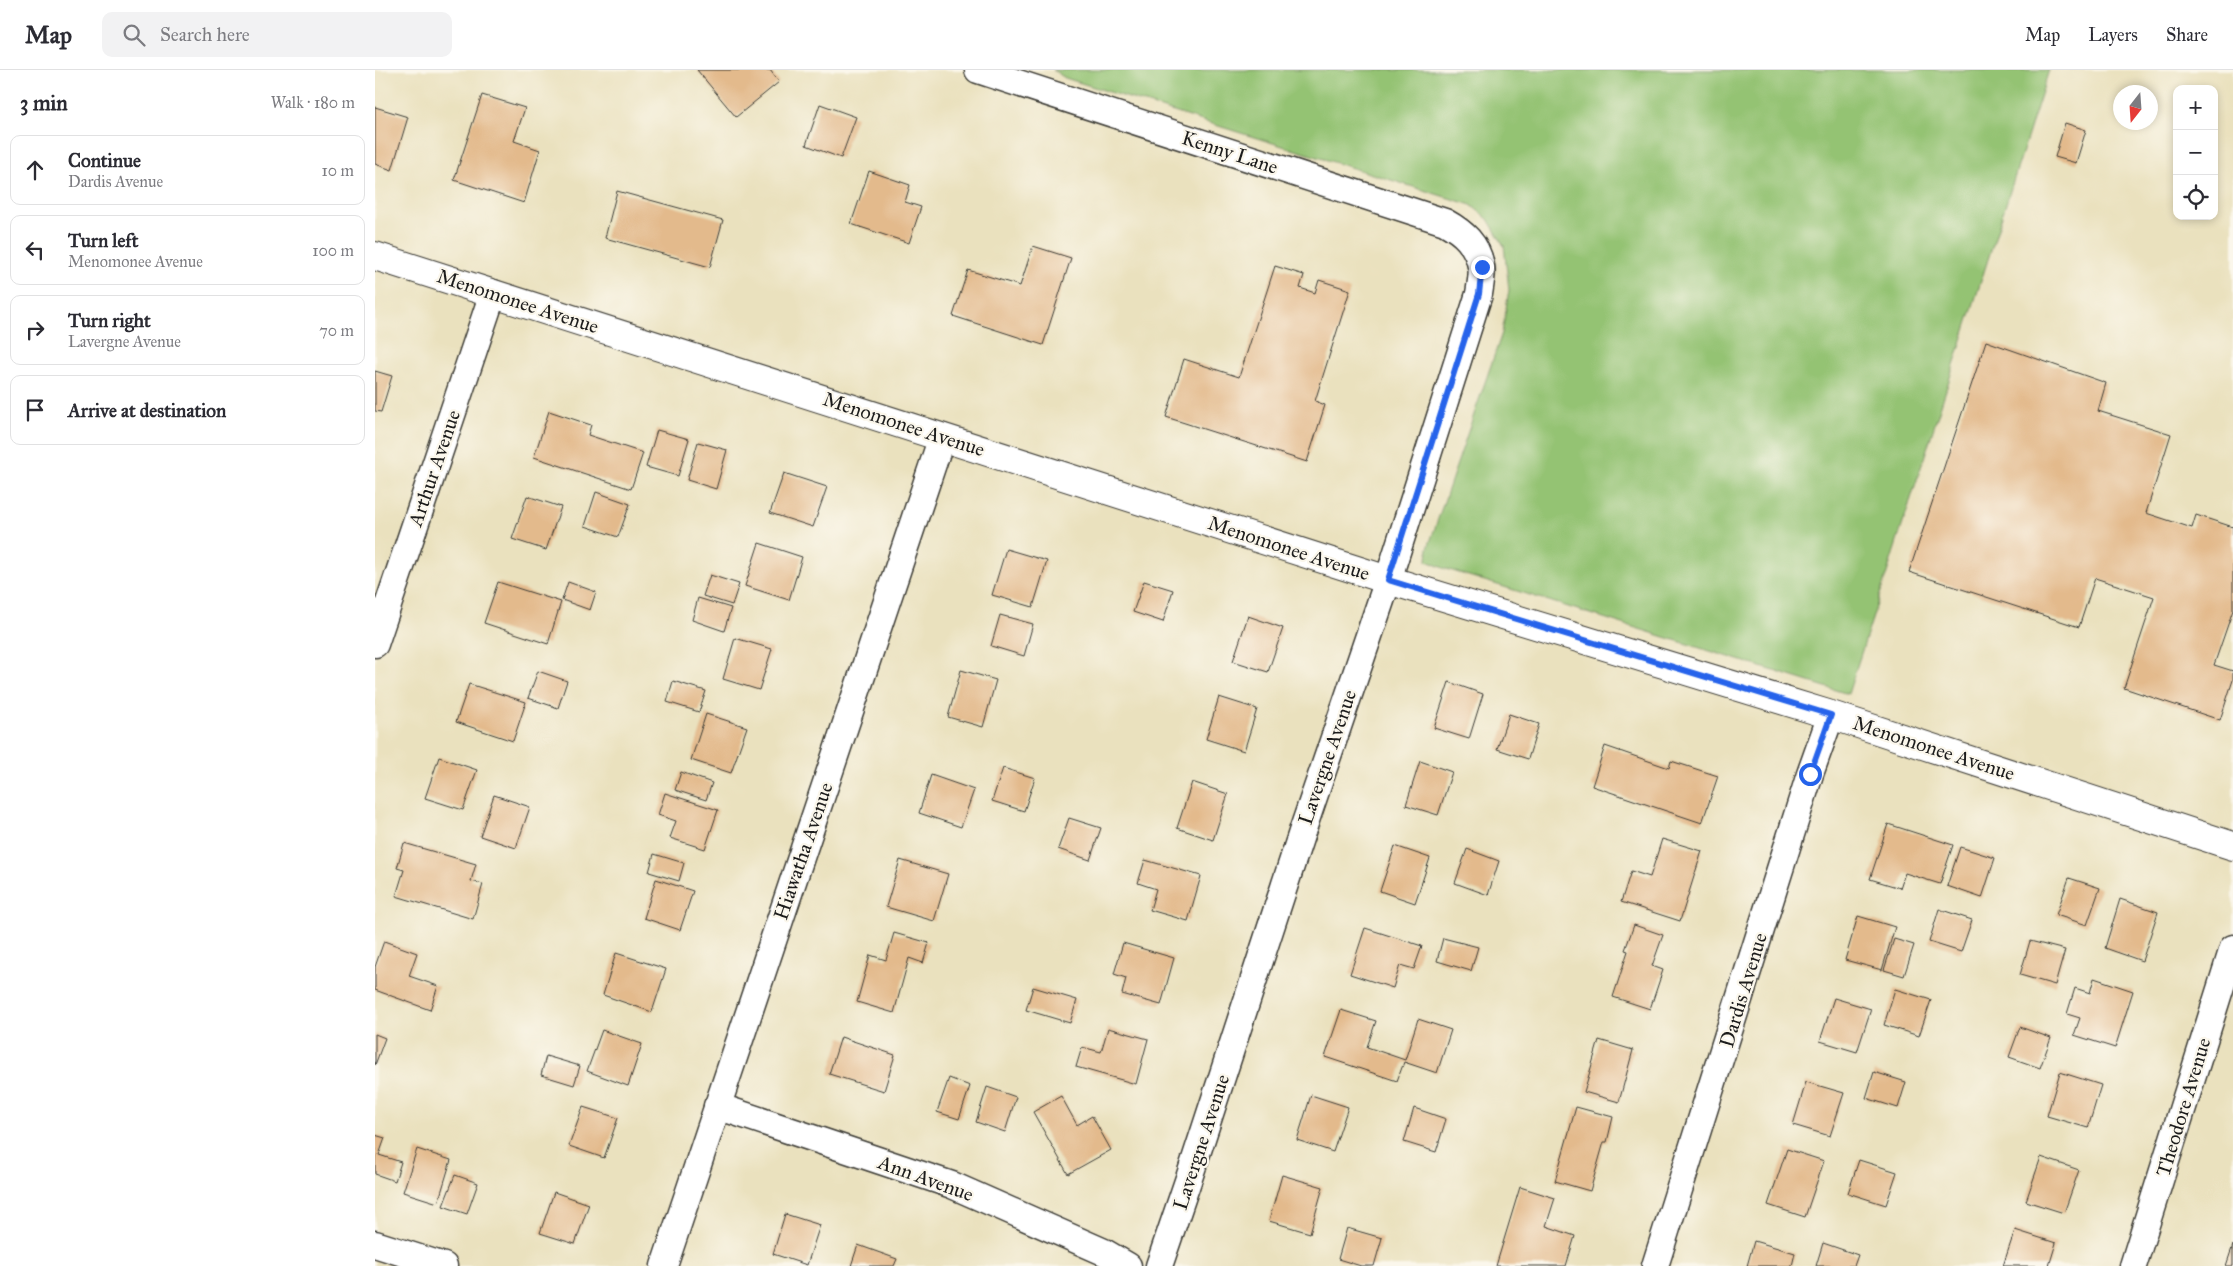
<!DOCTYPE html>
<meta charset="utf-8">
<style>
body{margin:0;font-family:"IM FELL Great Primer",serif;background:#f2f2f3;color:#2b2b33}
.controls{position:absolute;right:15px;top:15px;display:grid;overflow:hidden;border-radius:10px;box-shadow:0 2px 8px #0003}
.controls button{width:45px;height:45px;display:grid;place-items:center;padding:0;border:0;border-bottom:1px solid #e1e1e2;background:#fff;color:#2b2b33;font:25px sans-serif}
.compass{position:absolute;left:1738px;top:15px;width:45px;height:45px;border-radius:50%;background:#fff;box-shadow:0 2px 8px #0003;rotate:197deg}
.stop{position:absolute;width:15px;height:15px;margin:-11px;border:4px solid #2563eb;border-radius:50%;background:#fff}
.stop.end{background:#2563eb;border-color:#fff;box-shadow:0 1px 5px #0008}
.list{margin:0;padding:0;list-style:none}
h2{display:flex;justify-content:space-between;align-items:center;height:65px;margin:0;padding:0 20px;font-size:21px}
h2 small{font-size:16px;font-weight:400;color:#7c7c81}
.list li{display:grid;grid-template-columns:32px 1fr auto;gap:15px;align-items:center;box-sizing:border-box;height:70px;margin:0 10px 10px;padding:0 10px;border:1px solid #e1e1e2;border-radius:10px}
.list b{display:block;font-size:19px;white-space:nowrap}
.list p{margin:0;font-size:16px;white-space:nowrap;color:#7c7c81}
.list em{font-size:16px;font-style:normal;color:#7c7c81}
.icon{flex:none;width:28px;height:28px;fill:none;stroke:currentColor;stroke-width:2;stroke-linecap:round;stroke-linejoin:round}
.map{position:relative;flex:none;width:1858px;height:1196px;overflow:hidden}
header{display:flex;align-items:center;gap:30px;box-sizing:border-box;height:70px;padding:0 25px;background:#fff;border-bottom:1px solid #e1e1e2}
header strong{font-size:24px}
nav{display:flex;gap:28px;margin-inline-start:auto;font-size:18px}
.search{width:350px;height:45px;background:#f2f2f3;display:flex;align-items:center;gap:12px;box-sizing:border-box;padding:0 18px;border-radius:10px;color:#7c7c81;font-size:19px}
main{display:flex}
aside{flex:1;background:#fff}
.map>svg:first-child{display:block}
.green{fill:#94c373;stroke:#587048}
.building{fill:#e3ba8c}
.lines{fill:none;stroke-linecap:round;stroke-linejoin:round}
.minor-casing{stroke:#3b3a34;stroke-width:29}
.tertiary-casing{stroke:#3b3a34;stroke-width:30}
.minor{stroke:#fff;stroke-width:26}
.tertiary{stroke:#fff;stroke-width:28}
.route{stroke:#2563eb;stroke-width:6}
.labels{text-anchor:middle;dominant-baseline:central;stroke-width:4.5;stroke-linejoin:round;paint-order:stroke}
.street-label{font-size:20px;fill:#1c1c1c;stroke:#fbf7ec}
</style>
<header>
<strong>Map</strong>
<div class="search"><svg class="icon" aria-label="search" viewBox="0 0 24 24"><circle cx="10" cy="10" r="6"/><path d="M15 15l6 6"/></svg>Search here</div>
<nav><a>Map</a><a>Layers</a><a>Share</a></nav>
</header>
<main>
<aside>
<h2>3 min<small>Walk · 180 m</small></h2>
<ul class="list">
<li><svg class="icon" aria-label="ahead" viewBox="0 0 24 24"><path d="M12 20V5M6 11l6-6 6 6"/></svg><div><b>Continue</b><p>Dardis Avenue</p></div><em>10 m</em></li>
<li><svg class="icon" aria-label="left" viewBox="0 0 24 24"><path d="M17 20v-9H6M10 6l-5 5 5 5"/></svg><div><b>Turn left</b><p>Menomonee Avenue</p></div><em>100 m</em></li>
<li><svg class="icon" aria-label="right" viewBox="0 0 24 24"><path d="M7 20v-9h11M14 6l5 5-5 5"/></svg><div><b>Turn right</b><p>Lavergne Avenue</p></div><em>70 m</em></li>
<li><svg class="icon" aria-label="arrive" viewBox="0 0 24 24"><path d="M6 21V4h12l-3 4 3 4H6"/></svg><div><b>Arrive at destination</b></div></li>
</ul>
</aside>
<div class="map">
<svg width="1858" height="1196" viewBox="0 0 1858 1196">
<rect width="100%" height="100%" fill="#fbf7ec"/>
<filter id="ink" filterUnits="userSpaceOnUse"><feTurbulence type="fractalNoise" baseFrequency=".02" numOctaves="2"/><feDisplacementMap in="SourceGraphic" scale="10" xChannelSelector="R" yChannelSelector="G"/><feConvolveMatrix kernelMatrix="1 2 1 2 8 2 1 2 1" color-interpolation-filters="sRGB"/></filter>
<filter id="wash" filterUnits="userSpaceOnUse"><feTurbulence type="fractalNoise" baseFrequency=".0096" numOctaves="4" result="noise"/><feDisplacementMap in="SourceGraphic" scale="20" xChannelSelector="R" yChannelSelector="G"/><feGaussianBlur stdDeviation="1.12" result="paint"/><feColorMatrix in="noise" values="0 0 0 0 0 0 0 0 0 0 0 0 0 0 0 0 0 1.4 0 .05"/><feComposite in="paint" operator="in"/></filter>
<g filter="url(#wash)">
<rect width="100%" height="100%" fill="#eae1be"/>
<path class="green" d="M678,0h996l-201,624 -405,-126 -16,-7 1,-13 74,-215 7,-43 -5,-44 -16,-27 -17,-14 -406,-127z"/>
<g id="blocks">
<g class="building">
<path d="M322,0h73l9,12 -43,35z"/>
<path d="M107,25l43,13 -11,33 26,9 -16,53 -70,-23z"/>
<path d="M445,34l36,13 -15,41 -35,-13z"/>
<path d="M0,37l33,10 -16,53 -17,-6z"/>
<path d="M1690,53l21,7 -10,33 -21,-6z"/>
<path d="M494,101l41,14 -5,17 16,5 -12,36 -58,-19z"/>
<path d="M242,121l106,29 -13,47 -105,-29z"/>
<path d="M658,176l38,12 -28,87 -90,-29 15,-46 52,16z"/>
<path d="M900,196l29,9 -4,13 15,5 4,-13 31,10 -35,111 10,4 -18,57 -141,-45 18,-58 55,18z"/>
<path d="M1611,271l120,42 -8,28 73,23 -25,79 46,15 4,-13 37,12v83l-19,55 19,6v9l-13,40 -96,-32 30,-91 -59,-19 -16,49 -170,-55z"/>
<path d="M0,301l17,5 -11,36 -6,-1z"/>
<path d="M174,341l42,14 -3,10 55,18 -12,36 -97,-32z"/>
<path d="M282,360l32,9 -11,37 -32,-9z"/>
<path d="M323,372l29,8 -11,39 -29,-9z"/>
<path d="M409,403l43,14 -14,40 -43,-14z"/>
<path d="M221,422l34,12 -12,33 -33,-11z"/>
<path d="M152,426l34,11 -15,43 -34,-11z"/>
<path d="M384,473l43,14 -13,43 -44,-14z"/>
<path d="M631,479l41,12 -14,46 -41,-12z"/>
<path d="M335,505l29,9 -7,21 -29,-9z"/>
<path d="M769,511l29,9 -10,32 -30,-10z"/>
<path d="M123,512l63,20 -13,42 -64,-21z"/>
<path d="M193,512l28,10 -6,18 -28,-10z"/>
<path d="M323,528l33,10 -7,23 -32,-11z"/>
<path d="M625,545l33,9 -9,32 -33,-10z"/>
<path d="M873,546l35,12 -15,44 -35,-11z"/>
<path d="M360,568l37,11 -13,41 -36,-11z"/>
<path d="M586,600l35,10 -13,47 -35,-10z"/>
<path d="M163,601l29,10 -9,27 -30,-10z"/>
<path d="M298,611l33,10 -7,21 -32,-10z"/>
<path d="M1074,612l34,12 -14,45 -35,-11z"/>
<path d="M94,614l57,18 -13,39 -57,-19z"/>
<path d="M844,627l38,12 -13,42 -38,-12z"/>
<path d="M331,644l41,13 -16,46 -40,-13z"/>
<path d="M1134,644l30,10 -11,35 -31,-10z"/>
<path d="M1230,676l64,22 2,-7 47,15 -16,47 -110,-37z"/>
<path d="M64,687l38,13 -14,40 -38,-12z"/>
<path d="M1045,691l32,11 -14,43 -32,-10z"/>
<path d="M628,698l32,10 -11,33 -32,-10z"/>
<path d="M306,702l31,11 -6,17 -31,-10z"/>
<path d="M556,705l43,15 -13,37 -42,-14z"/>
<path d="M817,712l36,12 -15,46 -36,-12z"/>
<path d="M290,723l53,17 -13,39 -35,-11 6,-17 -18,-6z"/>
<path d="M119,725l36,12 -14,41 -36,-12z"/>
<path d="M694,748l32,10 -11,32 -32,-11z"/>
<path d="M1513,754l65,21 -13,39 -35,-11 -5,15 -30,-9z"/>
<path d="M1287,769l40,12 -22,70 -59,-19 10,-31 19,6z"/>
<path d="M29,773l72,21 -5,17 12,3 -10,35 -77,-23 8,-26 -7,-2z"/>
<path d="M1020,776l35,12 -15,45 -35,-12z"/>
<path d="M1585,777l35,11 -13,40 -35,-12z"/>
<path d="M1092,779l32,12 -11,34 -33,-12z"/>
<path d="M279,784l30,9 -5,18 -30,-9z"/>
<path d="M525,790l48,14 -14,47 -48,-14z"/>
<path d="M770,790l56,16 -13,45 -38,-11 6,-21 -18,-6z"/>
<path d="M1694,808l31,10 -13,37 -31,-10z"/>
<path d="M281,809l37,12 -13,39 -36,-12z"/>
<path d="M1745,829l38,13 -16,49 -37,-13z"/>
<path d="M1564,839l33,11 -11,32 -32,-10z"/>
<path d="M1483,846l37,11 -13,43 -37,-10z"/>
<path d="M1259,855l29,10 -11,31 11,4 -13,39 -37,-12 15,-46 -3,-1z"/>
<path d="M990,858l57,18 -8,23 -14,-4 -7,23 -43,-14z"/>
<path d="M519,863l35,10 -6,20 -14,-5 -15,55 -37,-11 13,-47 16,5z"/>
<path d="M1068,868l35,9 -7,24 -34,-10z"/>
<path d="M1519,869l20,6 -10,31 -20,-6z"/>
<path d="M9,871l33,12 -8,23 29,10 -8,24 -55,-20v-23z"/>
<path d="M1655,871l35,9 -10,35 -35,-10z"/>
<path d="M748,873l51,15 -13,47 -39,-11 4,-16 -12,-4z"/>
<path d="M241,883l50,16 -14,43 -49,-17z"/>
<path d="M1719,908l39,13 -18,57 -41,-13 6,-17 -13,-4 8,-26 15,5z"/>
<path d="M658,917l44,13 -7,23 -44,-13z"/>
<path d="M1520,919l36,11 -12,36 -35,-11z"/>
<path d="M1459,928l37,11 -14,43 -37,-11z"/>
<path d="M966,940l35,11 -9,26 38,13 13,-41 33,11 -14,43 -33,-11 -7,19 -72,-24z"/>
<path d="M1645,957l31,11 -11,30 -31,-11z"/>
<path d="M733,958l40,11 -12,45 -60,-17 6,-20 19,5z"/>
<path d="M227,960l40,14 -14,42 -41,-15z"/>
<path d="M0,964l10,4 -10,27z"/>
<path d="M466,967l54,18 -11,36 -55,-17z"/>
<path d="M1224,970l34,10 -14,52 -35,-10z"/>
<path d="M171,986l34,10 -6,19 -33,-10z"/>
<path d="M1499,1002l32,10 -8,26 -32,-10z"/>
<path d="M1685,1002l41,13 -13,43 -41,-12z"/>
<path d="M574,1008l21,8 -11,33 -22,-7z"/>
<path d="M1431,1012l38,11 -14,43 -37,-11z"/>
<path d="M612,1017l29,10 -11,35 -29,-10z"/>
<path d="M936,1025l37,12 -15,45 -36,-12z"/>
<path d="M686,1026l16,29 15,-9 19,34 -43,24 -35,-62z"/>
<path d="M208,1037l35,11 -14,40 -35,-12z"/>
<path d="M1201,1037l37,10 -6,25h-3l-14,49 -35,-10z"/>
<path d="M1039,1038l32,11 -10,33 -32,-10z"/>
<path d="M0,1065l10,3 -6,17 22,7 -6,19 -20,-7z"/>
<path d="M42,1079l34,11 -13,43 -35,-11z"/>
<path d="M1412,1079l37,12 -19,56 -37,-12z"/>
<path d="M1666,1087l38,13 -15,43 -38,-12z"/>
<path d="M1484,1090l38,12 -11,33 -38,-12z"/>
<path d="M80,1105l23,8 -11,31 -24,-8z"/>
<path d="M907,1105l41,12 -13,46 -41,-12z"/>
<path d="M1145,1117l35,11 -9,28 29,10 -9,30h-70z"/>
<path d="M179,1122l35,12 -14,40 -35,-11z"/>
<path d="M410,1144l35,11 -13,40 -34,-11z"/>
<path d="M972,1158l35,10 -8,28h-13l-23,-7z"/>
<path d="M1640,1160l41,13 -7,23h-46z"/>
<path d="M1379,1171l41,12 -3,13h-45z"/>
<path d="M1448,1173l35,12 -4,11h-38z"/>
<path d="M483,1175l39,14 -3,7h-43z"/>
<path d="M1858,1175v21h-7z"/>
</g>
</g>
</g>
<g filter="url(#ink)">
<use href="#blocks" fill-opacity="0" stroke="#3b3a34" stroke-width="1"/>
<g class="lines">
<defs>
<g id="minor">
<path d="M603,0l467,152c18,10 32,22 36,44 2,8 -1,20 -2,28l-91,286 -85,249 -113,346 -31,91"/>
<path d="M0,574l118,-351"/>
<path d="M342,1036l235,79 152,67 24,14"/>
<path d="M0,1174l69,22"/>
<path d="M289,1196l278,-829"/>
<path d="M1280,1196l155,-492 21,-59"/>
<path d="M1758,1196l100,-318"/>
</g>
<path id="tertiary" d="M0,186l1013,324 443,135 402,131"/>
</defs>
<use href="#minor" class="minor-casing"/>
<use href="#tertiary" class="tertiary-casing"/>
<use href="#minor" class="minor"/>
<use href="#tertiary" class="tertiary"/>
</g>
</g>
<g class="lines" filter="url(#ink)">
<path class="route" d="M1107,197l-3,27 -91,286 443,135 -21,59"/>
</g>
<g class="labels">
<g class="street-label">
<text transform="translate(855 82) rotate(18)">Kenny Lane</text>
<text transform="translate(143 231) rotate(18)">Menomonee Avenue</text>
<text transform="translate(529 354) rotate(18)">Menomonee Avenue</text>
<text transform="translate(59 398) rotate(-71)">Arthur Avenue</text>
<text transform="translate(914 478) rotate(18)">Menomonee Avenue</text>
<text transform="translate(1559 678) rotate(18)">Menomonee Avenue</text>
<text transform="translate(952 687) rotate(-71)">Lavergne Avenue</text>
<text transform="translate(428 781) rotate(-71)">Hiawatha Avenue</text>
<text transform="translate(1368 920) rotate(-73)">Dardis Avenue</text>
<text transform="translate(1808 1037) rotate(-73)">Theodore Avenue</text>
<text transform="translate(826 1072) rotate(-72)">Lavergne Avenue</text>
<text transform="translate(551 1108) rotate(20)">Ann Avenue</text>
</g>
</g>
</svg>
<div class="controls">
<button>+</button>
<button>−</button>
<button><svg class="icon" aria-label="locate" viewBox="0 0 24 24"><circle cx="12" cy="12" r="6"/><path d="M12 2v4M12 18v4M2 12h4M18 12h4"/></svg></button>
</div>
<svg class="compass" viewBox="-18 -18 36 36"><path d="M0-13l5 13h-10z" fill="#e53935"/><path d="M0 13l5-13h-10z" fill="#7c7c81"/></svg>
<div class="stop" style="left:1435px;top:704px"></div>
<div class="stop end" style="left:1107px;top:197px"></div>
</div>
</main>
